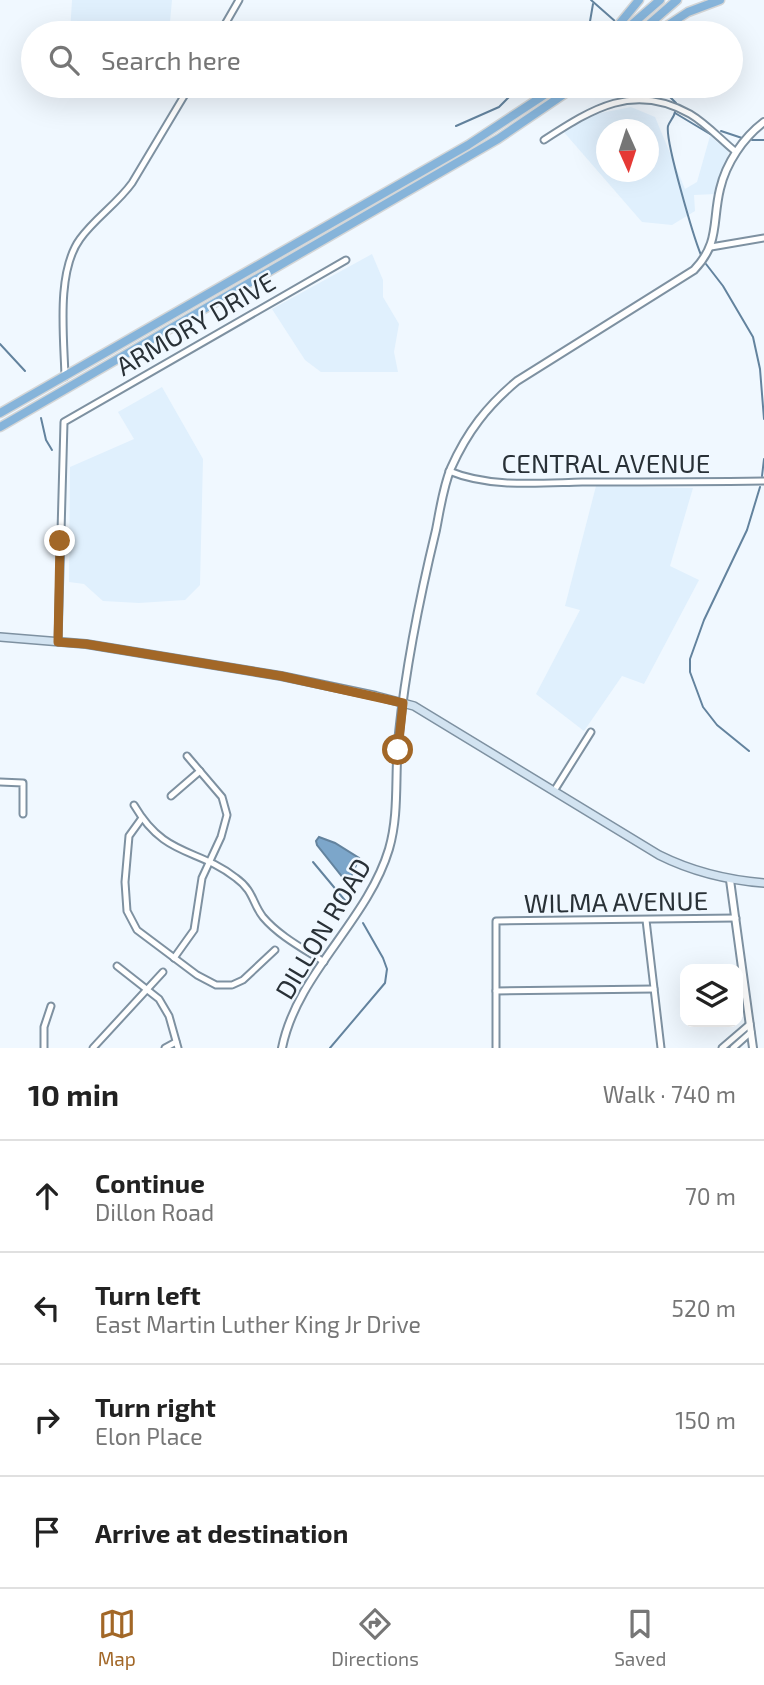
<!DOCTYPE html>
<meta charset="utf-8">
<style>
body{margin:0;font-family:"Exo 2",sans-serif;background:#f6f6f6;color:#222}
.controls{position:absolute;right:21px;bottom:21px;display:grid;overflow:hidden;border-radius:14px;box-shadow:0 7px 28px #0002}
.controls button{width:63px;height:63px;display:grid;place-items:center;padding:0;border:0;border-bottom:2px solid #e0e0e0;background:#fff;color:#222;font:35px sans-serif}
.compass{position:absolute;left:596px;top:119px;width:63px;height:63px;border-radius:50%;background:#fff;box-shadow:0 7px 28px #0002;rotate:177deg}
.stop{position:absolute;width:21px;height:21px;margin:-16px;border:5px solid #a26727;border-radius:50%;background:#fff}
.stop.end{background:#a26727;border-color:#fff;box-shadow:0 2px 7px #0008}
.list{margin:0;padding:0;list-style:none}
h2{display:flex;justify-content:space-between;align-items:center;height:91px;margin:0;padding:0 28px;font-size:30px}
h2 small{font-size:23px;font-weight:400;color:#767676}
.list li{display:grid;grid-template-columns:46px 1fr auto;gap:21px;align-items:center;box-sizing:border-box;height:112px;padding:0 28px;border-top:2px solid #e0e0e0}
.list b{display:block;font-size:26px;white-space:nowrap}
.list p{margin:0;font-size:23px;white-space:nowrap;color:#767676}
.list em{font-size:23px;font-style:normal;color:#767676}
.icon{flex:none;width:38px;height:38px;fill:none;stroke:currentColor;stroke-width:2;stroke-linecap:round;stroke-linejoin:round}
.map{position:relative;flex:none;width:764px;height:1048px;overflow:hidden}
.search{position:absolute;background:#fff;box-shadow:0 7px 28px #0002;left:21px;right:21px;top:21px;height:77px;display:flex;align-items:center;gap:18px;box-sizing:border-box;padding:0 24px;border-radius:38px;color:#767676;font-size:26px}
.sheet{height:539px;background:#fff}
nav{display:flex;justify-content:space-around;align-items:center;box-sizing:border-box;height:98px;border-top:2px solid #e0e0e0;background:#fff;font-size:19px;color:#767676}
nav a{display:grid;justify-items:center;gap:4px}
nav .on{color:#a26727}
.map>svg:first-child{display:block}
.built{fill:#e0f0fd;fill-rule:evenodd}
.water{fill:#7ca6ca;stroke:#63839e;stroke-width:2}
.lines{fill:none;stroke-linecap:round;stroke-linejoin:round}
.stream{stroke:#63839e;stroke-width:2}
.minor-casing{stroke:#7e91a1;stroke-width:9}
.tertiary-casing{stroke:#7e91a1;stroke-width:10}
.secondary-casing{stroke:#7e91a1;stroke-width:10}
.trunk-casing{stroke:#d4d6d7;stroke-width:11}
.minor{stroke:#fff;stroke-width:5}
.tertiary{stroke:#fff;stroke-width:6}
.secondary{stroke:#d2e3f1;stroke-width:7}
.trunk{stroke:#86b4da;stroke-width:8}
.route{stroke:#a26727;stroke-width:9}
.labels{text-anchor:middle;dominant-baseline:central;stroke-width:5;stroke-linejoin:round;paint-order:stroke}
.street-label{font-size:26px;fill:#293137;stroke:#f0f8ff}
</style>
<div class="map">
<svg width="764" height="1048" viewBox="0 0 764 1048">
<rect width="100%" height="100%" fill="#f0f8ff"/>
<g class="built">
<path d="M72,0h100l-2,22 -30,-1 -1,12h-69z"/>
<path d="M631,107l24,10 30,72 12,-7 13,-46 19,16 -13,42 -22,1 1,16 -23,14 -30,-3 -79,-91 28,-16zM606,130h42v42h-42z"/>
<path d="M372,254l11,26v17l16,27 -5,28 4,20h-77l-16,-12 -33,-51z"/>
<path d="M162,387l41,72 -3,126 -15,15 -46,3 -36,-2 -19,-17 -15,-2 1,-115 64,-28 -16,-27z"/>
<path d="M596,486l97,2 -23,78 29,14 -55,104 -22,-8 -38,55 -48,-37 44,-84 -15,-4z"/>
</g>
<path class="water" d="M319,837l16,6 24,15 -9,22 -6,-1 -27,-34 -1,-4z"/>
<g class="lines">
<g class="stream">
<path d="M591,0l25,22"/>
<path d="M588,33l5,-29"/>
<path d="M663,86l2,6 11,11"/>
<path d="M675,112c-1,5 -5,9 -7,14 -3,15 26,112 33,129"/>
<path d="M675,113l35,21"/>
<path d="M456,126l43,-19 21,-21"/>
<path d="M721,131l21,7"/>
<path d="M752,140h12"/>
<path d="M706,264l17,22 30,51 7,32 4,50"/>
<path d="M0,344l25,27"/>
<path d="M41,418l5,22 6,10"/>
<path d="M762,476l2,-17"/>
<path d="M749,751l-32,-26 -14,-18 -13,-35v-13l14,-39 43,-90 13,-43"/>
<path d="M313,862l35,42"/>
<path d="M330,1048l55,-65 2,-14 -4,-11 -20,-35"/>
</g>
<defs>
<g id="minor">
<path d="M220,33l19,-33"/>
<path d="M544,140c48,-31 89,-58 146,-26 17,10 31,26 46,38"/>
<path d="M711,247l53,-9"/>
<path d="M65,377c-1,-40 -9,-105 15,-138 15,-21 37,-35 52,-56l58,-97"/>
<path d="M449,471c41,17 90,12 133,11 61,0 121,0 182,-1"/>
<path d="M58,642l6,-220 282,-162"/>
<path d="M0,782l23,1v31"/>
<path d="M554,791l37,-59"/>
<path d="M171,796l29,-25"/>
<path d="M134,805c31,53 62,42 102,73 18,13 16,25 27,39 16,19 41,32 61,45"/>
<path d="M142,818l-13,18 -4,46 2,29 10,19 60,45 19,10h16l11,-5 32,-30"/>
<path d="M646,920l15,128"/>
<path d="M174,958l20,-28 8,-52 19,-41 6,-22 -5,-18 -35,-41"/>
<path d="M117,966l42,33 10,17 9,32"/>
<path d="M496,991l158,-2"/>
<path d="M44,1048v-21l7,-21"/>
<path d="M93,1048l70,-76"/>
<path d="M165,1048l11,-6"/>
<path d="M496,1048v-127l240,-3"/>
<path d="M722,1048l28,-24"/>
<path d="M733,1048l18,-16"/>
</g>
<g id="tertiary">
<path d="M730,880l23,168"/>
<path d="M282,1048c15,-75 85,-126 107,-199 11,-38 5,-77 10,-116 7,-68 21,-137 37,-203 4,-20 7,-43 15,-62 16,-36 36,-62 66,-87l177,-111c26,-27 18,-48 26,-81 6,-26 23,-51 44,-67"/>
</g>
<path id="secondary" d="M0,637l86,7 195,32 95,20 38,10 245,149c34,17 67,25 105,28"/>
<g id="trunk">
<path d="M612,33l27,-33"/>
<path d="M622,33l38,-33"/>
<path d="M639,33l38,-33"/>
<path d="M656,33l32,-21 32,-12"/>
<path d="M0,413l468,-268 90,-59"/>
<path d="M0,427l498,-288 78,-53"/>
</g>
</defs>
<use href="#minor" class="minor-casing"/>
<use href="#tertiary" class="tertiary-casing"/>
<use href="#secondary" class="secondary-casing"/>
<use href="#trunk" class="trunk-casing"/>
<use href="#minor" class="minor"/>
<use href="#tertiary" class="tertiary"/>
<use href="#secondary" class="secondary"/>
<use href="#trunk" class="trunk"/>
</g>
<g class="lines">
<path class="route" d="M60,541l-2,101 28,2 195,32 122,27 -5,47"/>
</g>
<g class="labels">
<g class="street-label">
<text transform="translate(195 323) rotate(-30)">ARMORY DRIVE</text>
<text x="606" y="462">CENTRAL AVENUE</text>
<text transform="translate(616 901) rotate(-1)">WILMA AVENUE</text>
<text transform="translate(322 928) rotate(-59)">DILLON ROAD</text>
</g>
</g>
</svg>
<div class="controls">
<button><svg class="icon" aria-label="layers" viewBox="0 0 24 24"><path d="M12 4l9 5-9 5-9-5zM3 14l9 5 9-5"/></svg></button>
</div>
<svg class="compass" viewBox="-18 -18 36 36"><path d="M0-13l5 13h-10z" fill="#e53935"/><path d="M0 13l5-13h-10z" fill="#767676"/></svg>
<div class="stop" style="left:398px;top:750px"></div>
<div class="stop end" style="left:60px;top:541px"></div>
<div class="search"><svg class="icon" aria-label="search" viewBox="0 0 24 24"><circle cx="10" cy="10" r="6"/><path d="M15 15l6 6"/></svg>Search here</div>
</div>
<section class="sheet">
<h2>10 min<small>Walk · 740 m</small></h2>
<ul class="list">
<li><svg class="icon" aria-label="ahead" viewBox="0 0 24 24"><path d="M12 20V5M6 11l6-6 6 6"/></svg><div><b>Continue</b><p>Dillon Road</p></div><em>70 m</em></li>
<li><svg class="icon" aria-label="left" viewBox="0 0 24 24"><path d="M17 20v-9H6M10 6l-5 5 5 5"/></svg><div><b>Turn left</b><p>East Martin Luther King Jr Drive</p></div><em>520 m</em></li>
<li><svg class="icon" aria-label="right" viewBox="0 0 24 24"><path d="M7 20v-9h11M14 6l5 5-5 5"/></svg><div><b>Turn right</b><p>Elon Place</p></div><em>150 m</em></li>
<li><svg class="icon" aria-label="arrive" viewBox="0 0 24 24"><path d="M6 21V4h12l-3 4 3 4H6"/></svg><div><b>Arrive at destination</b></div></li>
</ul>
</section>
<nav>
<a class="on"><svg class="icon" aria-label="map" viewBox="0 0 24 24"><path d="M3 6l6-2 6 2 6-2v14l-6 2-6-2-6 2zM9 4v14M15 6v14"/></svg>Map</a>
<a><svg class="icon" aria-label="directions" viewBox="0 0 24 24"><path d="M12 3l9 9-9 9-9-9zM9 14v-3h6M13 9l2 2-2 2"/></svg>Directions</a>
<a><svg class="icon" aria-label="saved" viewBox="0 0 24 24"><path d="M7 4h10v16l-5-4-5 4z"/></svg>Saved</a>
</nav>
